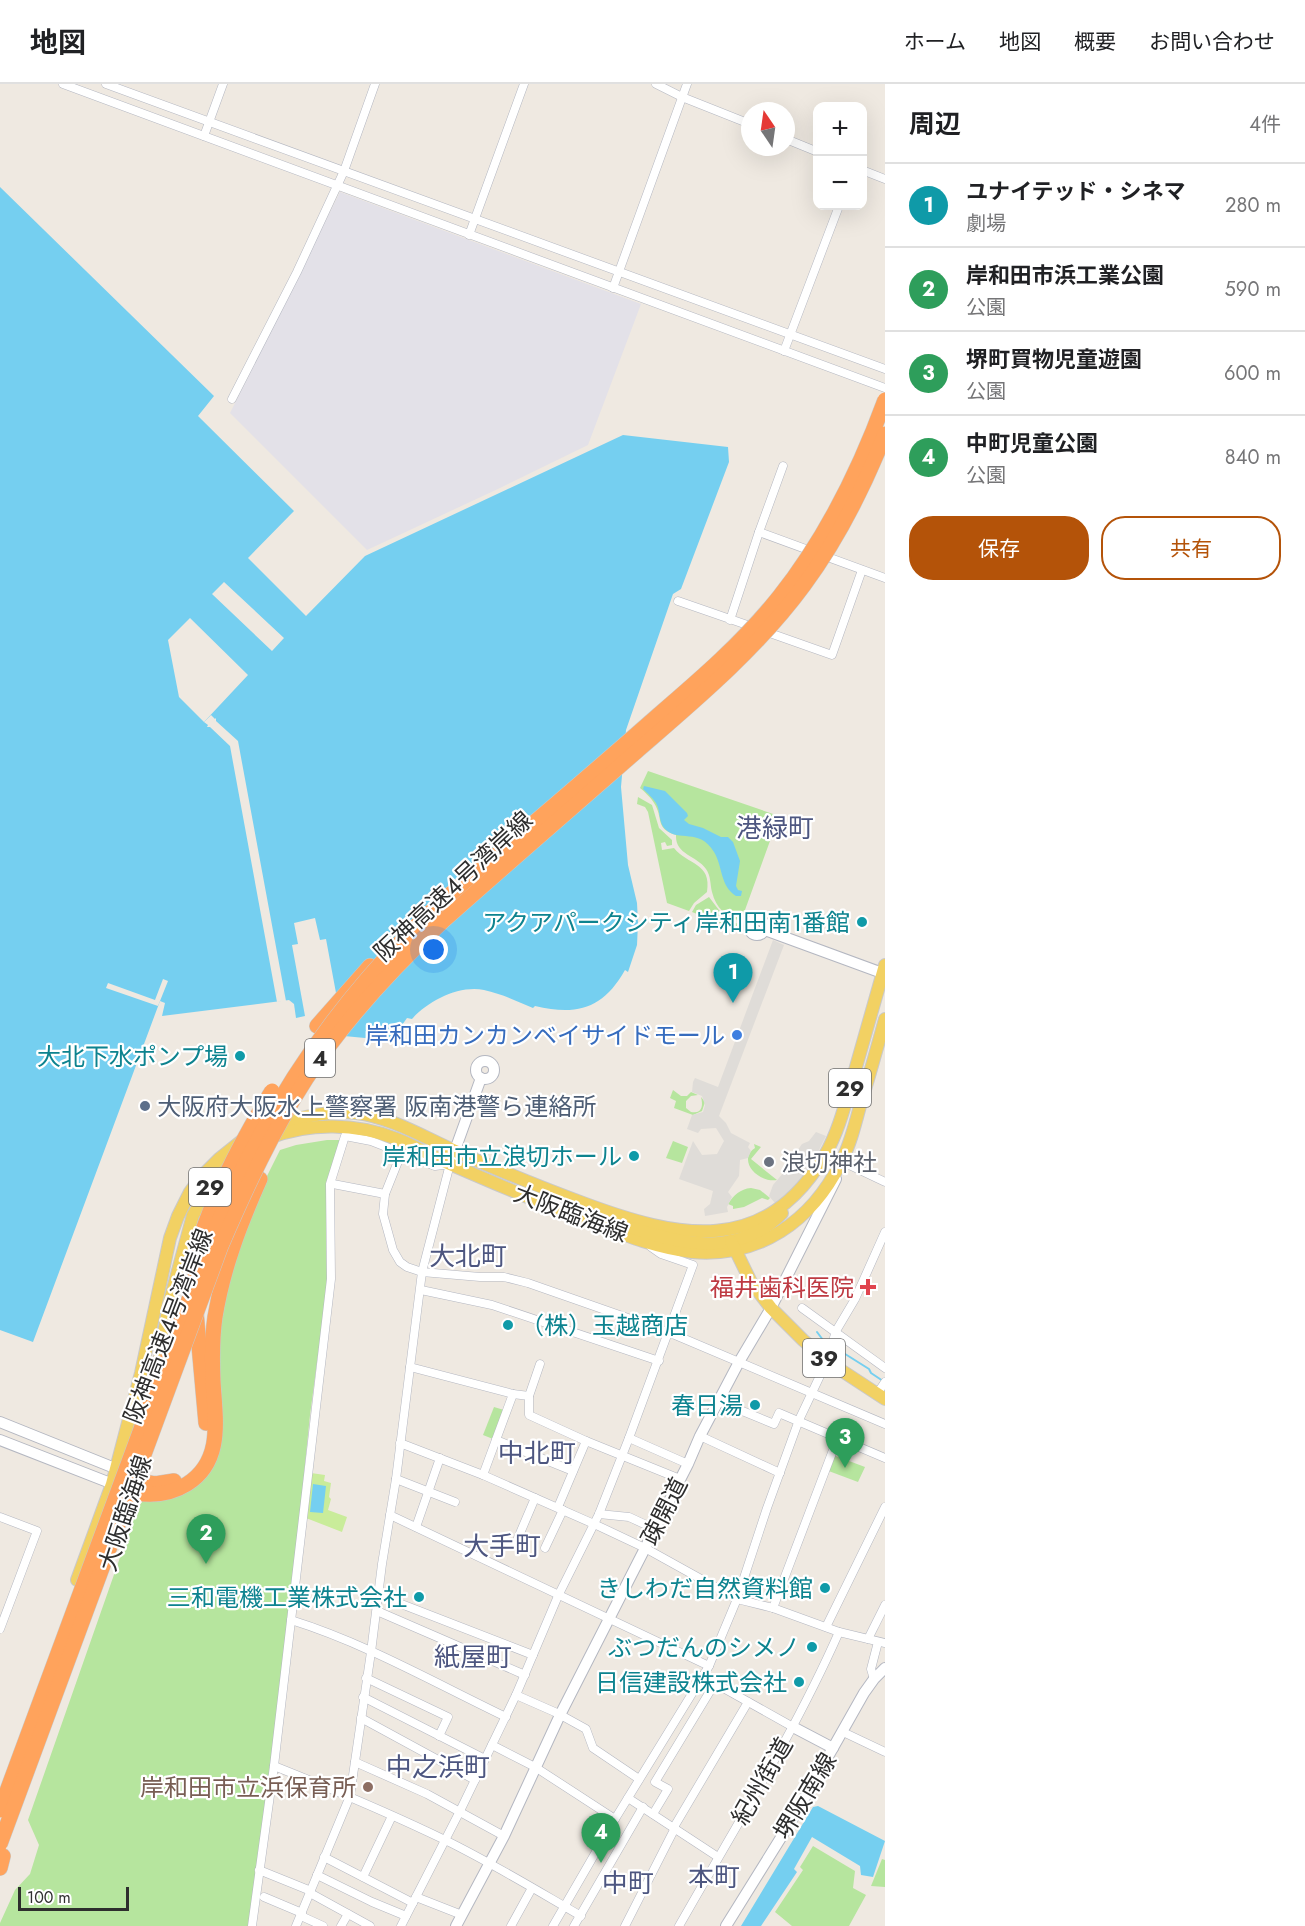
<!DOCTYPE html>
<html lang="ja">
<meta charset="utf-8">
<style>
body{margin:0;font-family:Jost,"Noto Sans JP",sans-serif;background:#f2f2f2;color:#202124}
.controls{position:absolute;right:18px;top:18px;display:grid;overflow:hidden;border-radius:12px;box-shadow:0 6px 24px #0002}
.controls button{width:54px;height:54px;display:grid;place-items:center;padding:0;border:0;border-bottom:2px solid #e0e0e0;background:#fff;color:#202124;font:30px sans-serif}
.compass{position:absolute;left:741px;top:18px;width:54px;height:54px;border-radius:50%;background:#fff;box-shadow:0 6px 24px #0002;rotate:347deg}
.scale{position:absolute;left:18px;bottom:15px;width:111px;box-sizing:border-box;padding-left:6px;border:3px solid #2e2e2e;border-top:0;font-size:16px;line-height:21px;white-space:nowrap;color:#2e2e2e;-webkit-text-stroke:4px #fff;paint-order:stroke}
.you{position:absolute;left:434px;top:866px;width:21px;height:21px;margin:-15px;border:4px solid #fff;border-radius:50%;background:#1a73e8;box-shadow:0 0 0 9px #1a73e833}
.badge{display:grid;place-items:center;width:39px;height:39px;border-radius:50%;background:#b45309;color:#fff;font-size:20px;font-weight:700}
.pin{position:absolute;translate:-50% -50px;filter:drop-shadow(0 2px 3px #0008)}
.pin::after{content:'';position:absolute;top:32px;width:21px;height:18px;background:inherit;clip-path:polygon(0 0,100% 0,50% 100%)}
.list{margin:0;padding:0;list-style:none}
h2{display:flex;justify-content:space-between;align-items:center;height:78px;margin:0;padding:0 24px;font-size:26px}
h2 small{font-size:20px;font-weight:400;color:#757577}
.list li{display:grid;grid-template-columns:39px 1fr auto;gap:18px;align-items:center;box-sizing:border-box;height:84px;padding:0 24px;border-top:2px solid #e0e0e0}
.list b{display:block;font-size:22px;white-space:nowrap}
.list p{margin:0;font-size:20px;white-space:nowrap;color:#757577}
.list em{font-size:20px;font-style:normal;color:#757577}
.actions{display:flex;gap:12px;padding:18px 24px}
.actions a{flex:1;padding:14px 0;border:2px solid #b45309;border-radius:24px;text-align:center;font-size:21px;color:#b45309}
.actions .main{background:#b45309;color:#fff}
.map{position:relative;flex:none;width:885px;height:1842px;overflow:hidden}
header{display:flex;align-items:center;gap:36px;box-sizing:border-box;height:84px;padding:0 30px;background:#fff;border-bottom:2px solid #e0e0e0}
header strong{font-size:28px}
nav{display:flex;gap:33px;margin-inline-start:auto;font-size:21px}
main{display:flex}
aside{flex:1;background:#fff}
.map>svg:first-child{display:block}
.industrial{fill:#e3e1e8}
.green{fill:#b6e59e}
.pitch{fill:#c9ec9a}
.plaza{fill:#dfdcd8}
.water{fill:#75cff0;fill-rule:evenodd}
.pier{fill:#efe9e1}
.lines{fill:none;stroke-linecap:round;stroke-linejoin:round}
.stream{stroke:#75cff0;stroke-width:2}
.minor-casing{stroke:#b4b7c1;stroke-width:9}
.tertiary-casing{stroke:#b4b7c1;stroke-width:12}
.secondary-casing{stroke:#b4b7c1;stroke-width:12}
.primary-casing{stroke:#c9c9c9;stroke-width:14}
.motorway-casing{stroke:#c9c9c9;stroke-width:16}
.minor{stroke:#fff;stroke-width:8}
.tertiary{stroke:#fff;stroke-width:10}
.secondary{stroke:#fff;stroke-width:10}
.primary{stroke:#f2d163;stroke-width:12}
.motorway{stroke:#ffa35c;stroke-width:15}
.motorway-bridge-casing{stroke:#c9c9c9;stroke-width:16;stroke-linecap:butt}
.motorway-bridge{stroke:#ffa35c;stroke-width:15}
.culture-dot{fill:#0f9aa8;stroke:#fff;stroke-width:2}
.shop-dot{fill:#3f7fe0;stroke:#fff;stroke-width:2}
.service-dot{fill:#5c6f8a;stroke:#fff;stroke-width:2}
.worship-dot{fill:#6b7280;stroke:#fff;stroke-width:2}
.health-dot{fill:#e0444e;stroke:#fff;stroke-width:2}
.education-dot{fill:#8d6e63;stroke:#fff;stroke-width:2}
.labels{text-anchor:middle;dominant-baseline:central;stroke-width:4.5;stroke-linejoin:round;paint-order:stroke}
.shield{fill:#fff;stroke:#6d6d6d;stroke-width:1.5}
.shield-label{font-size:22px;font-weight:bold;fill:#2e2e2e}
.street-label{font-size:24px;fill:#2e2e2e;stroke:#fff}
.culture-label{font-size:24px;fill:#0d838f;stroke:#fff;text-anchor:end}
.shop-label{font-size:24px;fill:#366cbe;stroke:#fff;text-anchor:end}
.service-label{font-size:24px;fill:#4e5e75;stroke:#fff;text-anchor:start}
.worship-label{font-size:24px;fill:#5b616d;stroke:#fff;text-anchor:start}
.health-label{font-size:24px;fill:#be3a42;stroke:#fff;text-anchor:end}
.education-label{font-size:24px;fill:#785e54;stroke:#fff;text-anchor:end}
.neighbourhood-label{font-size:26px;fill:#4d5680;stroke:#fff}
</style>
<header>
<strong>地図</strong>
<nav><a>ホーム</a><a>地図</a><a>概要</a><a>お問い合わせ</a></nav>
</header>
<main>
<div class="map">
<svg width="885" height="1842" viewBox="0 0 885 1842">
<rect width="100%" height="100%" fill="#efe9e1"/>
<path class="industrial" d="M340,108l301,112 -53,141 -88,43 -133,62 -137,-137z"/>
<g class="green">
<path d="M648,687l131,45 -38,105c-15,-4 -25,-13 -29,-29 -2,-8 -1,-16 -6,-23 -10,-14 -31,-14 -30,-34 -22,-7 -12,-17 -22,-32 -3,-5 -9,-11 -14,-15z"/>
<path d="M638,713l14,8 7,23 13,12v5l-5,1 -2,-4 -4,1 1,7 12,-2c13,17 38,14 33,44l-13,11 -5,8 -22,-8 -19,-91 -3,-5 -8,-3z"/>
<path d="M709,813l16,21 15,7 -2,5 -46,-18 4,-7z"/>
<path d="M673,1006l8,6h6l4,-4 7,3 -7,1 -5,5v7l5,4c12,2 12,-7 10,-15l4,5 -3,9 -9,4 -19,-7 2,-7 -6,-3z"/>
<path d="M327,1056h15l-15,44 -1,23 1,80 -17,128 -22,218 -39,293h-249v-3l15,-33 15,-16 9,-29 -11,-25 109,-311 5,-7 26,-3 14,-4 15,-9 11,-13 11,-20 4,-36 -5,-73 13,-75 30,-81 19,-38 16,-5z"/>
<path d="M673,1057l15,6 -6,16 -16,-5z"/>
<path d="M754,1060l7,3 -10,12 26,21c-20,3 -40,-20 -22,-32z"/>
<path d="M751,1104l9,2 10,8 -2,2 -6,-2 -18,9 -11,2v-3l-5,-2c6,-9 12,-15 23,-16z"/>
<path d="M494,1323l10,3 -11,29 -10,-4z"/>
<path d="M833,1371l32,12 -7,15 -32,-12z"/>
<path d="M813,1762l42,25 -2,17 13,7 -17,31h-57l-17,-14 28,-42 -3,-3z"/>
<path d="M882,1775l3,1v27l-14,-1z"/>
</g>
<path class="pitch" d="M311,1389l14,2 -1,6 7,2 -2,14 2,2 -3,11 19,7 -5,15 -36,-14z"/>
<g class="plaza">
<path d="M773,856l11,5 -65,171 7,7 5,10 19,10 -2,4 3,4 -3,7 -8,2 -1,16 -11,16 4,5 -5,10 1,5 -23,4 -1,-7 6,-5 3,-13 -34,-12 14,-38 9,14 15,-1 7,-13 -8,-13 -15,1 -3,4 -11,-4 5,-14 11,-3 2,-7 -3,-9 -10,-4 1,-10 2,-4 23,9z"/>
<path d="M816,1048l10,4 -15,30 -19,23 -17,14 -6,-7 4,-11 17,-20 1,-5 11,-16 7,-3z"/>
</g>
<g class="water">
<path d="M0,103l214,209 -16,20 96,95 -46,47 58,58 59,-60 258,-121 105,12 1,15 -48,127 -8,5 -47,136 -5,57 7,78 9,38 1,20 -1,22 -9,27 -3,-2c-22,39 -48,46 -90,36l-2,2c-16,-7 -31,-14 -49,-18 -25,-5 -56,11 -72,29l-5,-1 -10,14 -11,8 -42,-4 -18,-97 -6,1 -5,-22 -21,5 4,21 -6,1 13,71 -9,2 -2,-14 -5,-4 -127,16 3,-13 -5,-2 -127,341 -33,-12zM224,498l60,56 -12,13 -60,-57zM190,534l58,57 -44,47 -25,-25 -11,-57z"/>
<path d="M644,702l21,5 22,22 1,3 -4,4 5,4 14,4 18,9h7l5,5 7,19 -4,25 2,4 4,1 -1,5h-5c-16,-10 -13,-29 -22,-44 -15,-25 -35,-9 -49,-23 -7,-7 -4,-18 -9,-26 -3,-5 -9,-10 -13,-14z"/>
<path d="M313,1400l13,2 -3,27 -13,-1z"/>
<path d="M818,1722l67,35 -12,36 -12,-2 -1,-9 -48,-29 -18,32 3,3 -36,54h-20l72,-119z"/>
</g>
<g class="pier">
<path d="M211,631l4,4 1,-1v3l22,20 48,260 -9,1 -47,-256 -20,-19h-3l1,-2 -4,-3z"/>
<path d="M163,895l5,2 -10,25 -52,-18 2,-5 47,17z"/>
</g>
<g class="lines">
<g class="stream">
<path d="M817,1248l6,8 6,3"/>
<path d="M834,1263l35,22 2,4 12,8"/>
</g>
<defs>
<g id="minor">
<path d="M63,0l822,304"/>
<path d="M106,0l779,285"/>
<path d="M656,0l26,13 68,27"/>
<path d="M204,52l19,-52"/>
<path d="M786,55l32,13"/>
<path d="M862,86l23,9"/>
<path d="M469,151l55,-151"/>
<path d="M613,204l74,-204"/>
<path d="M784,267l55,-145"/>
<path d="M232,315l65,-127 47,-101 31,-87"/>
<path d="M759,448l126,46"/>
<path d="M678,517l75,26"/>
<path d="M730,536l29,-88 24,-66"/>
<path d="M764,547l68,24 30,-85"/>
<path d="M401,1070l-16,40 -2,20 10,36 7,12 7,5 15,5 58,5h24l24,6 140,49 217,92"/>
<path d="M826,1070l59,28"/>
<path d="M333,1100l52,10"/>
<path d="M421,1206l71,15 167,56"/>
<path d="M802,1224l83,60"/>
<path d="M540,1280l-11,32v19l57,26 94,38"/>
<path d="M410,1283l103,27 16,2"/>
<path d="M877,1310l8,-12"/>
<path d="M718,1317l56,23 5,-11 106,45"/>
<path d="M700,1352l80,37"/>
<path d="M629,1354l59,26"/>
<path d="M496,1356l77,31"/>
<path d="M400,1359l83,32 111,49 51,24 92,51 36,9 66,24 46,11"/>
<path d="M483,1391l30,-81"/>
<path d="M396,1395l59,23"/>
<path d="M558,1423l28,-66"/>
<path d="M599,1430l30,3 26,12"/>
<path d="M390,1431l319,151"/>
<path d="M0,1433l37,14 -37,98"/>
<path d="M416,1443l24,-69"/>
<path d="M515,1461l20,-47"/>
<path d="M545,1464l18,-38"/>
<path d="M378,1511l155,60"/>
<path d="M773,1524l65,-171"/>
<path d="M377,1527l148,64"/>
<path d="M291,1536c74,23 144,63 215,97"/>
<path d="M826,1543l59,-120"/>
<path d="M868,1555l17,-34"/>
<path d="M702,1592l91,51"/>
<path d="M366,1594l82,39 -9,19"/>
<path d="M874,1595l-3,-10 7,-27"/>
<path d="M516,1611l41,18 29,16 7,19 46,31"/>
<path d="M363,1613l122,62"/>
<path d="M361,1634l114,62"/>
<path d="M843,1648l42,20"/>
<path d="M492,1661l43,22 80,52"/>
<path d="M355,1678l72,32 77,42"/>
<path d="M274,1682c58,23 115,47 171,74 47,23 91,50 136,76"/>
<path d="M628,1714l90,59"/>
<path d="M653,1730l15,-25 -13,-7 60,-99"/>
<path d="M674,1743l74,-125"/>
<path d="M324,1773l89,46"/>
<path d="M259,1786l52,21"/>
<path d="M317,1791l55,27 34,14"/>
<path d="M363,1793l29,-61"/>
<path d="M310,1809l60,33"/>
<path d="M264,1813l38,16"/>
<path d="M416,1813l46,18"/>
<path d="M301,1832l22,10"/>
<path d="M252,1842l22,-160 57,-487 -1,-95 15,-48 26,5 64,25 15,-2 -28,108 -26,207 -14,85 -11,88 -21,144 -54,130"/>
<path d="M341,1842l7,-12"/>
<path d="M401,1842l59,-115 56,-116 42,-99 41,-82 30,-76 64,-173 -32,-11 -10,-7"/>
<path d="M511,1842l21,-38"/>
<path d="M553,1842l62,-107 94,-153 28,-67 30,-91 32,-88 28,-59 9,-30 19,-32 30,-67"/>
<path d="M574,1842l69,-119"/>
<path d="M625,1842l50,-98"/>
<path d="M679,1842c55,-97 115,-192 160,-294"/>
</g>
<g id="tertiary">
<circle cx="757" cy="843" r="8"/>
<path d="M765,846l120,44"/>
<circle cx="485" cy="986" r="9"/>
<path d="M450,1080l31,-86"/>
<path d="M0,1338l122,49"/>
<path d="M0,1356l118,46"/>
<path d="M793,1643l40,21"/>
<path d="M456,1842l48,-90 56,-121 128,-251 12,-28 39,-74 32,-54 65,-129"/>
</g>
<path id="secondary" d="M726,1842l69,-111 69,-122 10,-14 11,-11"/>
<g id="primary">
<path d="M275,1040c27,-6 53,-14 81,-11 34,4 66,23 97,37 43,19 86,37 130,53 94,35 182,55 242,-48 14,-24 21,-54 29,-81 10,-36 21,-73 31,-109"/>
<path d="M269,1054c41,-16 87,-15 128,1 18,7 35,17 53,25 46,20 92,40 138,57 34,13 68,27 104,31 67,6 120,-31 149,-90 9,-17 14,-37 19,-56 9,-29 17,-58 25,-87"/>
<path d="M633,1144c52,18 107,28 149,-15"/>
<path d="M731,1157l20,41 20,26 32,32 24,21 58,38"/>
<path d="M157,1289l12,-69 24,-89 21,-33 12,-13"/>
<path d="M77,1496l35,-96 29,-111 29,-135 8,-22 12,-24 10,-14 19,-19 25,-20"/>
</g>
<g id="motorway">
<path d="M317,942l53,-60"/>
<path d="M195,1195l4,-37"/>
<path d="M196,1228l10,111"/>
<path d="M138,1397l17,3 19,-3"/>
<path d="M135,1409c18,3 36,1 52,-9 37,-23 28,-66 26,-103 -1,-22 -1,-43 2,-64 8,-49 25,-93 45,-138"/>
<path d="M0,1784l3,-12"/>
</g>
</defs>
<use href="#minor" class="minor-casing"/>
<use href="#tertiary" class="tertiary-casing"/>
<use href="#secondary" class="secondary-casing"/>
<use href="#primary" class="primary-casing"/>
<use href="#motorway" class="motorway-casing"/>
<use href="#minor" class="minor"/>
<use href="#tertiary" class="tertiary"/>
<use href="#secondary" class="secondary"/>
<use href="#primary" class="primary"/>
<use href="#motorway" class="motorway"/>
<defs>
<g id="motorway-bridge">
<path d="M199,1158c17,-53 44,-104 73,-151"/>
<path d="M0,1726l211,-570c49,-120 107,-213 198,-307 29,-30 63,-57 94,-84 52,-44 103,-88 154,-133 43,-37 86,-74 122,-119 47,-59 80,-126 106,-197"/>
<path d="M0,1760l221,-598c25,-58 51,-114 85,-167 38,-59 86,-110 137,-158 64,-57 129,-113 194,-170 59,-51 120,-102 167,-166 34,-46 60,-98 81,-151"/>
</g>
</defs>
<use href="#motorway-bridge" class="motorway-bridge-casing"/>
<use href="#motorway-bridge" class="motorway-bridge"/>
</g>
<g class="culture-dot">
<circle cx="862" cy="838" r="6"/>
<circle cx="240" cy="972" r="6"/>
<circle cx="634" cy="1072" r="6"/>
<circle cx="508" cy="1241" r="6"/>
<circle cx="755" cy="1321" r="6"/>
<circle cx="825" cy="1504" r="6"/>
<circle cx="419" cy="1513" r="6"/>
<circle cx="812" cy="1563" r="6"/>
<circle cx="799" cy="1598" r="6"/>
</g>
<circle class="shop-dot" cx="737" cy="951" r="6"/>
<circle class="service-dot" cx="145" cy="1022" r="6"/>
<circle class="worship-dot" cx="769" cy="1078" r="6"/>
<path class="health-dot" d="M865 1194h6v6h6v6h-6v6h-6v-6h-6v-6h6z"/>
<circle class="education-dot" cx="368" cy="1703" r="6"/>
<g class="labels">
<g class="shield">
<rect x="305" y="955" width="30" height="38" rx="4.5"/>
<rect x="829" y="985" width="42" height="38" rx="4.5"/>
<rect x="189" y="1084" width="42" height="38" rx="4.5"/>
<rect x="803" y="1255" width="42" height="38" rx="4.5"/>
</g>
<g class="shield-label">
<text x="320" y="974">4</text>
<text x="850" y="1004">29</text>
<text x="210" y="1103">29</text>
<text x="824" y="1274">39</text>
</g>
<g class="street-label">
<text transform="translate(453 802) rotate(-43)">阪神高速4号湾岸線</text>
<text transform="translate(571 1129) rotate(21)">大阪臨海線</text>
<text transform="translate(168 1242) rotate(-69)">阪神高速4号湾岸線</text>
<text transform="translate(664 1427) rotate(-63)">疎開道</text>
<text transform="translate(125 1429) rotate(-72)">大阪臨海線</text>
<text transform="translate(762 1697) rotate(-60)">紀州街道</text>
<text transform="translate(805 1712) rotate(-59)">堺阪南線</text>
</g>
<g class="culture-label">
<text x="850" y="838">アクアパークシティ岸和田南1番館</text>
<text x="228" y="972">大北下水ポンプ場</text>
<text x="622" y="1072">岸和田市立浪切ホール</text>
<text x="520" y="1241" text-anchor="start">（株）玉越商店</text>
<text x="743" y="1321">春日湯</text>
<text x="813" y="1504">きしわだ自然資料館</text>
<text x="407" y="1513">三和電機工業株式会社</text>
<text x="800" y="1563">ぶつだんのシメノ</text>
<text x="787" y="1598">日信建設株式会社</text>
</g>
<g class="shop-label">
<text x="725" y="951">岸和田カンカンベイサイドモール</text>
</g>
<g class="service-label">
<text x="157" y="1022">大阪府大阪水上警察署 阪南港警ら連絡所</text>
</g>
<g class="worship-label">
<text x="781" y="1078">浪切神社</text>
</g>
<g class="health-label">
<text x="854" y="1203">福井歯科医院</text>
</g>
<g class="education-label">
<text x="356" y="1703">岸和田市立浜保育所</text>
</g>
<g class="neighbourhood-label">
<text x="775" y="744">港緑町</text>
<text x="468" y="1172">大北町</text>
<text x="537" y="1369">中北町</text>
<text x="502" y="1462">大手町</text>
<text x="473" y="1573">紙屋町</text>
<text x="438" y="1683">中之浜町</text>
<text x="714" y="1793">本町</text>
<text x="628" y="1799">中町</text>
</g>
</g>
</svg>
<div class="controls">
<button>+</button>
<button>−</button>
</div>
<svg class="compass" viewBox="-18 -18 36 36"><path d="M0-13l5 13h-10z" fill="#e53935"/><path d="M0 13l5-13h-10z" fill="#757577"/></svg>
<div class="scale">100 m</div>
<div class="you"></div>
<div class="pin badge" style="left:733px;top:919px;background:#0f9aa8">1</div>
<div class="pin badge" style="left:206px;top:1480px;background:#2e9e5b">2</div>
<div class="pin badge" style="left:845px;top:1384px;background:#2e9e5b">3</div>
<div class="pin badge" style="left:601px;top:1779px;background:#2e9e5b">4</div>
</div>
<aside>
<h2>周辺<small>4件</small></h2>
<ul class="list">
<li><span class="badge" style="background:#0f9aa8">1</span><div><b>ユナイテッド・シネマ</b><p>劇場</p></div><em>280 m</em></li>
<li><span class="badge" style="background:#2e9e5b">2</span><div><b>岸和田市浜工業公園</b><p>公園</p></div><em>590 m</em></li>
<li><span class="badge" style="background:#2e9e5b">3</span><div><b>堺町買物児童遊園</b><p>公園</p></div><em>600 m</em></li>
<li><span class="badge" style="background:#2e9e5b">4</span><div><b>中町児童公園</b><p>公園</p></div><em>840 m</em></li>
</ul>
<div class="actions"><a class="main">保存</a><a>共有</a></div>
</aside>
</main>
